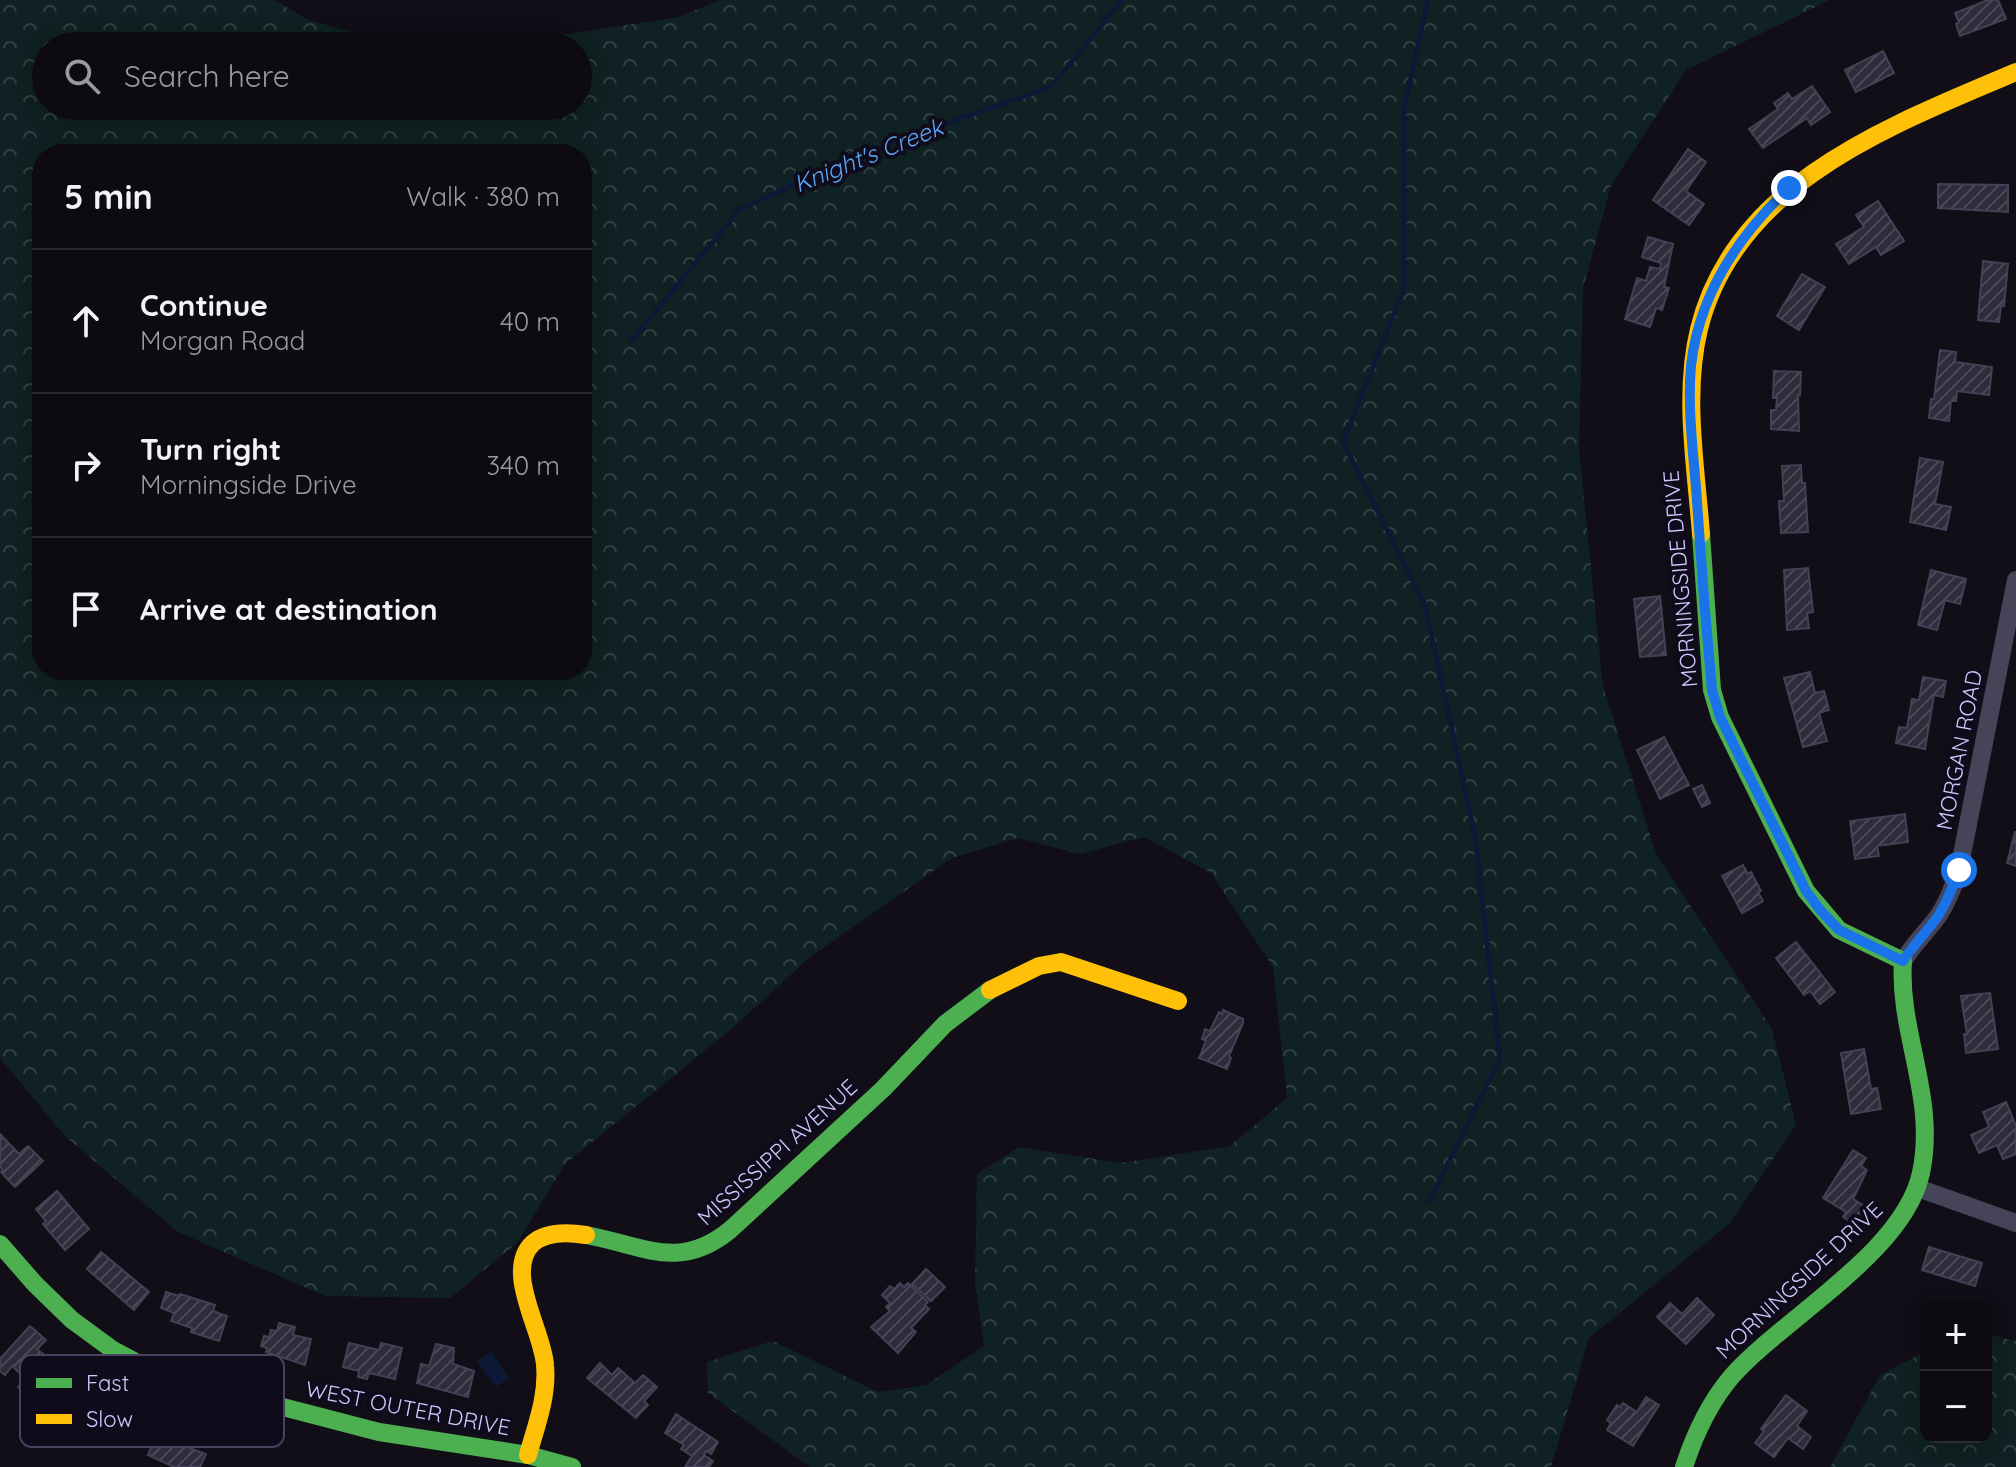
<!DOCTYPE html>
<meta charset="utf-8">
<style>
body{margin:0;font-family:Quicksand,sans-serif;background:#16131b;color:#f1f3f6}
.controls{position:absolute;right:24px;bottom:24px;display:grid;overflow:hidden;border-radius:16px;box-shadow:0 4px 20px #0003}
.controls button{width:72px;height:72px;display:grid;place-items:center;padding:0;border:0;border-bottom:2px solid #2d2b32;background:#0d0a12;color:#f1f3f6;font:40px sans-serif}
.stop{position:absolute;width:24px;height:24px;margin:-18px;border:6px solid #1a73e8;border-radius:50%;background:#fff}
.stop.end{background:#1a73e8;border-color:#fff;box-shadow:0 2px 8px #0008}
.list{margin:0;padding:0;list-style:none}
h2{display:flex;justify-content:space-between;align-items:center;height:104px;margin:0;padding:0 32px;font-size:34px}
h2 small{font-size:26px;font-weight:400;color:#9a9a9f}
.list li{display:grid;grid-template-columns:52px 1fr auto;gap:24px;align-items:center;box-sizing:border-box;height:144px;padding:0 32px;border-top:2px solid #2d2b32}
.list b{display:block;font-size:30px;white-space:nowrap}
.list p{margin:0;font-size:26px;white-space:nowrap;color:#9a9a9f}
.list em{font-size:26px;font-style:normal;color:#9a9a9f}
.icon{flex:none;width:44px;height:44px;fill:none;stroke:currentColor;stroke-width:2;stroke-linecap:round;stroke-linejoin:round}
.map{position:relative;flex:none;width:2016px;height:1467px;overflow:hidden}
.search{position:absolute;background:#0d0a12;box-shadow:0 4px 20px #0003;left:32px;top:32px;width:560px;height:88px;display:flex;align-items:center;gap:20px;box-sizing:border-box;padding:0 28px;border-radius:44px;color:#9a9a9f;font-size:30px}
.panel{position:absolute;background:#0d0a12;box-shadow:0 4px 20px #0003;left:32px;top:144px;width:560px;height:536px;border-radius:32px}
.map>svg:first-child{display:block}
.forest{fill:url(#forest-crowns);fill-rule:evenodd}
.water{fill:#0c1936}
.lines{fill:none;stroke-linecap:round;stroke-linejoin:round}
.stream{stroke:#0c1936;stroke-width:5}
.building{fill:url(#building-hatch);stroke:#454056;stroke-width:2}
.street{stroke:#464458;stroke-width:18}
.fast{stroke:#4caf50;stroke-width:18}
.slow{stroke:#ffc107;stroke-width:18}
.route{stroke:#1a73e8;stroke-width:10}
.labels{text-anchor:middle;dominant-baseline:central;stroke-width:8;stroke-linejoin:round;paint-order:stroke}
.street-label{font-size:22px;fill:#d0c7fd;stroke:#0f0b1b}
.water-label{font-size:24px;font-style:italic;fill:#5aa7f8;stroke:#0f0b1b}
.key{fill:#0f0b1b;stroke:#49435f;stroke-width:2}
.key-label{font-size:22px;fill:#d0c7fd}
</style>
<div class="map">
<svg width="2016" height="1467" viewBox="0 0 2016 1467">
<defs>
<pattern id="forest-crowns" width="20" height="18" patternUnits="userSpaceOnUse" patternTransform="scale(2)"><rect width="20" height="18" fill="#0f2122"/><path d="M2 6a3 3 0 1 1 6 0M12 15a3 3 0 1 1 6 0" fill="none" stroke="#314043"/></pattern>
<pattern id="building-hatch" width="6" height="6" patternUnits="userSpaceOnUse" patternTransform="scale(2)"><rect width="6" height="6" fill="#2f2b3b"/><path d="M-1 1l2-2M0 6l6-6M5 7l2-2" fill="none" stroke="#4c4858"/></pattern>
</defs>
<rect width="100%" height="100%" fill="#110e18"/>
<g class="forest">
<path d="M0,0h274l34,20 93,26h-355v60h532v-60h-93l190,-28 46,-18h1109l-144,70 -75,115 -28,104 -4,159 24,238 53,168 116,175 24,96 -66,98 -141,115 -38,129h-741l-102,-74 -1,-31 66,-21 105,51 48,-7 58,-39 -9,-62 2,-110 42,-27 102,16 109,-17 57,-48 -14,-131 -62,-94 -67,-36 -64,17 -62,-16 -66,20 -142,99 -76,70 -169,137 -48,79 -67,55 -125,-2 -147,-64 -112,-95 -66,-79zM42,154h540v516h-540z"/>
<path d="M1986,1334l30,7v126h-186l50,-92 46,-24v86h60z"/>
</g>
<path class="water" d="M491,1352l18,26 -13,9 -19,-26z"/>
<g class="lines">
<g class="stream">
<path d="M1428,0l-24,109v180l-61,153 82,163 50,231 25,222 -71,144"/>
<path d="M632,340l108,-131 144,-64 167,-58 71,-87"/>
</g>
</g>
<g class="building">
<path d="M1988,0h10l8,19 -46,17 -4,-12 3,-2 -4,-9z"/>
<path d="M1883,51l11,22 -38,19 -11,-22z"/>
<path d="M1812,86l18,26 -19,13 -4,-7 -44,30 -14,-19 29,-20 -4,-6 14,-10 4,6z"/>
<path d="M1688,149l18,13 -20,29 18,13 -15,21 -36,-25z"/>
<path d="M1938,184l70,1v27l-70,-4z"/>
<path d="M1878,201l26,40 -23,14 -5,-8 -27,17 -13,-20 28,-17 -8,-12z"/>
<path d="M1648,237l25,7 -9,43 5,1 -7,22 -6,-2 -6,19 -25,-8 12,-41 9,3 4,-14 10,2 1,-6 -19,-6z"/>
<path d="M1983,261l25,3 -4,42h-3l-2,16 -21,-2z"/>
<path d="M1802,274l23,13 -26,43 -22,-14z"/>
<path d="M1940,350l16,2 -1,10 37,5 -3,28 -32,-4 -1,10h-5l-2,20 -20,-3 2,-19h3z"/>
<path d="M1774,371l27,1 -1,23h-2l1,36 -28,-2v-19h5l1,-12h-4z"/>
<path d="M1920,458l23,4 -8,42 16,3 -5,23 -36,-8z"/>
<path d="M1801,465l1,18h3l3,49 -27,1 -2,-32h5l-2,-35z"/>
<path d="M1808,568l5,44 -6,1 2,15 -22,2 -3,-60z"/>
<path d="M1931,570l35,9 -6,25 -15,-4 -8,30 -19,-5z"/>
<path d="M1660,596l6,59 -26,2 -6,-58z"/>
<path d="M1810,672l5,21 9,-2 5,19 -10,3 8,28 -24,6 -19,-69z"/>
<path d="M1923,677l23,4 -3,16 -9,-2 -9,54 -29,-6 3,-16 8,1 5,-29 7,1z"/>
<path d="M1664,737l25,48 -29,14 -23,-49z"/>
<path d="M1702,785l8,18 -8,4 -9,-18z"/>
<path d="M1905,814l3,28 -31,4 2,10 -24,3 -5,-38z"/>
<path d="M2015,832h1v34l-9,-3z"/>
<path d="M1743,865l5,9 3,-2 10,19 -3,1 5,9 -21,12 -20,-37z"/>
<path d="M1796,942l39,50 -15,12 -10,-13 -6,4 -28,-37z"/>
<path d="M1990,993l8,56 -32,4 -2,-19h3l-6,-38z"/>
<path d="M1223,1010l20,9v4l-14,33 2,2 -4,11 -28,-11 7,-17 -4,-2 3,-10 5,2 9,-19 3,2z"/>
<path d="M1864,1049l7,40 6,-1 4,21 -30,5 -10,-61z"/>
<path d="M2006,1102l10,24v28l-13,5 -6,-14 -18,8 -8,-18 18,-8 -6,-15z"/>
<path d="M0,1134l19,20 9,-8 15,15 -28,26 -14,-15 2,-2 -3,-3z"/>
<path d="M1853,1150l13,8 -5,8 6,4 -14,29 15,9 -11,18 -14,-9 3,-5 -23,-14z"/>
<path d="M57,1191l32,38 -24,21 -22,-26 3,-3 -10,-12z"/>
<path d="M1929,1247l53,16 -7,23 -53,-16z"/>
<path d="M101,1252l48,40 -15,18 -47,-41z"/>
<path d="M926,1269l19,18 -14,14 -19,-17z"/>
<path d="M900,1283l4,4 4,-4 20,19 -3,3 4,4 -18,19 5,4 -18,21 -27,-26 19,-16 -4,-4 4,-4 -8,-8 8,-9 4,3z"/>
<path d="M166,1292l13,4 1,-2 35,11 -2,6 14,5 -8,25 -28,-9 1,-4 -21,-7 3,-8 -13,-5z"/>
<path d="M1697,1298l17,17 -28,29 -29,-27 13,-14 12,11z"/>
<path d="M279,1323l16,4 -2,8 18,4 -6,26 -39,-13 1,-4 -6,-2 3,-10 5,1 2,-7 6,1z"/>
<path d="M30,1326l16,14 -9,9 11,9 -3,4 11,10 -24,27 -14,-12 7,-9 -13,-12 -7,9 -5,-4v-12z"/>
<path d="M349,1343l30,7 2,-7 21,5 -7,31 -26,-6 -2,6 -9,-2 1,-6 -16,-4z"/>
<path d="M436,1344l18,4 -1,16 21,7 -6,26 -51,-14 4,-19 8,2z"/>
<path d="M600,1363l12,12 6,-7 17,15 8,-8 14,12 -13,14 4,4 -12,13 -49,-40z"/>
<path d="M1786,1395l21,16 -10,15 14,11 -8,12 -15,-11 -14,19 -19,-14 9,-12 -3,-2z"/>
<path d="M1646,1397l13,8 -26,41 -26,-16 4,-7 -4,-3 10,-15 3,2 3,-4 14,9z"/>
<path d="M676,1414l42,28 -7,12 -5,-3 -2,4 9,6 -4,6h-24l7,-11 -11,-7 3,-4 -19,-12z"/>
<path d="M156,1436l50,18 -6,13h-26l-26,-12z"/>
</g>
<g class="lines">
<g class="street">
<path d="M1903,961c10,-16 22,-28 33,-42 11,-15 17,-32 23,-49l57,-290"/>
<path d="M1918,1188l98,35"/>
</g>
<g class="fast">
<path d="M586,1235c56,10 93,37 144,-5l153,-141 62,-65 45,-34"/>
<path d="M0,1244l35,40 37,36 41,30 47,25 219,57 149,23 44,12"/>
<path d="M1684,1467c11,-34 25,-64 48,-91 54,-60 172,-124 189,-203 16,-76 -23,-140 -18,-212l-64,-31 -33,-39 -86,-174 -8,-27 -11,-156"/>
</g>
<g class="slow">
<path d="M1701,534c-5,-67 -18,-139 -2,-205 36,-147 193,-204 317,-257"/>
<path d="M990,990l49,-24 22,-4 117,39"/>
<path d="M528,1455c8,-29 20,-59 17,-90 -2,-34 -42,-94 -12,-122 14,-12 35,-11 53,-8"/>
</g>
</g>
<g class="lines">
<path class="route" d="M1789,188c-51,48 -90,106 -98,178 -4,44 3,91 6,135 4,63 9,126 15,189l8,27 86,174 15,20 18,19 64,31c10,-16 24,-29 35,-45 10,-15 15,-30 21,-46"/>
</g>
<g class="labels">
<g class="street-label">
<text transform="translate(1680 579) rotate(-95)">MORNINGSIDE DRIVE</text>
<text transform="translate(1959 750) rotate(-79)">MORGAN ROAD</text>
<text transform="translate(777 1152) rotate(-42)">MISSISSIPPI AVENUE</text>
<text transform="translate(1799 1280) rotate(-43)">MORNINGSIDE DRIVE</text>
<text transform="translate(408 1408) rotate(11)">WEST OUTER DRIVE</text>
</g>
<g class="water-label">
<text transform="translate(868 155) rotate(-22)">Knight's Creek</text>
</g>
</g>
<rect x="20" y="1355" width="264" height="92" rx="12" class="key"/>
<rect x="36" y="1378" width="36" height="10" fill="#4caf50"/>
<rect x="36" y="1414" width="36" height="10" fill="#ffc107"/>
<g class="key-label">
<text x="86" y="1391">Fast</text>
<text x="86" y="1427">Slow</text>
</g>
</svg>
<div class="controls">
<button>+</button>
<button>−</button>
</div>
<div class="stop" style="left:1959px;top:870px"></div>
<div class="stop end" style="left:1789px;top:188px"></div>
<div class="search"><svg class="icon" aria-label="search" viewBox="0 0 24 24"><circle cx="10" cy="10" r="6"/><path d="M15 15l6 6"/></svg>Search here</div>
<section class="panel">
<h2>5 min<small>Walk · 380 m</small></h2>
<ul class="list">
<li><svg class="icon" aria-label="ahead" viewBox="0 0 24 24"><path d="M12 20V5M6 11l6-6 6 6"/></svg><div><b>Continue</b><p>Morgan Road</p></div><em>40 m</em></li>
<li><svg class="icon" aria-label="right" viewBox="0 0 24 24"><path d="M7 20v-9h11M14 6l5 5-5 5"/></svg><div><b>Turn right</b><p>Morningside Drive</p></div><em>340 m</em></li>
<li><svg class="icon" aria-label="arrive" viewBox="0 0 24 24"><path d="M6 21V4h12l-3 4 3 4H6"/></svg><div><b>Arrive at destination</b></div></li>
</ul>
</section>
</div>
